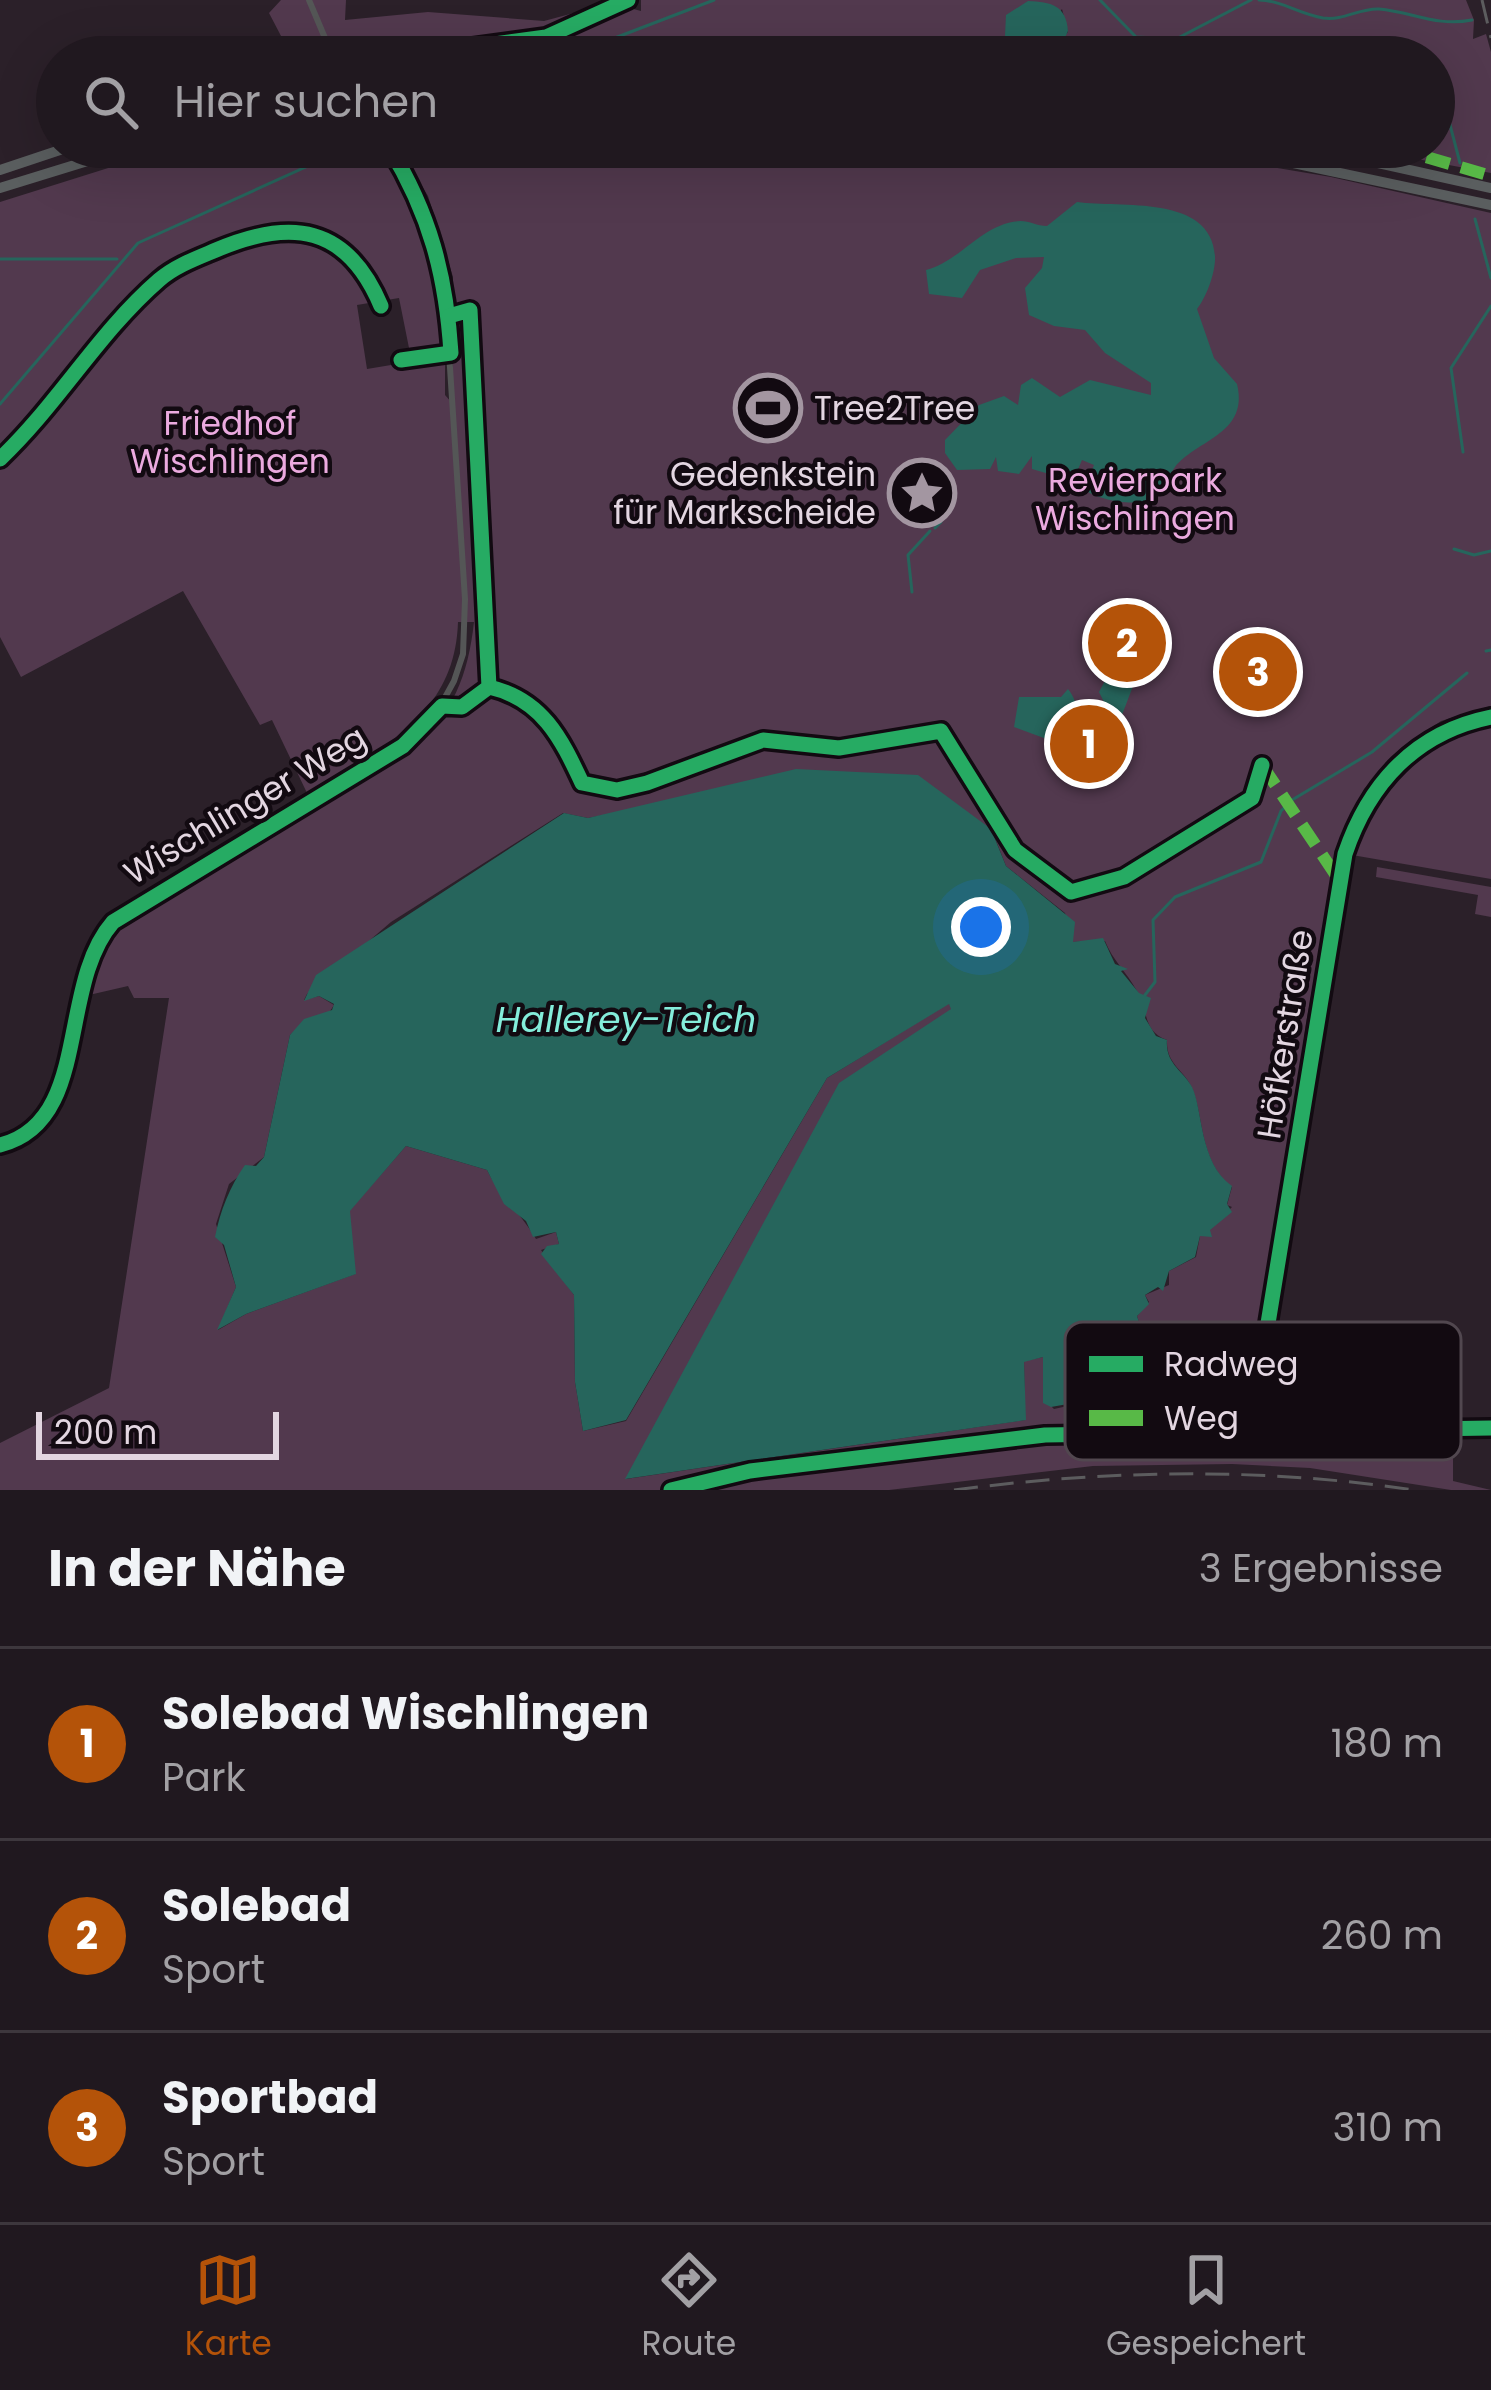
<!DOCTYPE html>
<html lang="de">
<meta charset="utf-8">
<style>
body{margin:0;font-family:Poppins,sans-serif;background:#2d252c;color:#f1f3f6}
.scale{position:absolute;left:36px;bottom:30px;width:243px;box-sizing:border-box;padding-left:12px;border:6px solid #e3d6e1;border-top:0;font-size:33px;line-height:42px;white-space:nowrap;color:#e3d6e1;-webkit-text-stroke:9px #120a11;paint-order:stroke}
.you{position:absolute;left:981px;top:927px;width:42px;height:42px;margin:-30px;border:9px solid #fff;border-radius:50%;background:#1a73e8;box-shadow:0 0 0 18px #1a73e833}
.badge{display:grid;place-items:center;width:78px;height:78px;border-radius:50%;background:#b45309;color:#fff;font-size:39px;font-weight:700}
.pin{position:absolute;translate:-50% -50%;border:6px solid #fff;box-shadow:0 3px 12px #0006}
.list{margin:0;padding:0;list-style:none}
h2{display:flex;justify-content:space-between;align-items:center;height:156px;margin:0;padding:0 48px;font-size:51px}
h2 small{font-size:39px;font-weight:400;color:#a2a0a4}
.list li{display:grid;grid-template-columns:78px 1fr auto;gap:36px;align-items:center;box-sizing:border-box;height:192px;padding:0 48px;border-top:3px solid #3d373d}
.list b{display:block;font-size:45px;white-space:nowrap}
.list p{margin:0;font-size:39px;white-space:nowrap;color:#a2a0a4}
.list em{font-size:39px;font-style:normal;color:#a2a0a4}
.icon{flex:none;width:66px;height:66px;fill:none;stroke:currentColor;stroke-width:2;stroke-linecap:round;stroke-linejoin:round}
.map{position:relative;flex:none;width:1491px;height:1490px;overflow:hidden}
.search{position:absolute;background:#20181f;box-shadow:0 12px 48px #0002;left:36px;right:36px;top:36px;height:132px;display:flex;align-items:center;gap:30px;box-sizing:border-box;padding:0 42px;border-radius:66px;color:#a2a0a4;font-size:45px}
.sheet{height:732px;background:#20181f}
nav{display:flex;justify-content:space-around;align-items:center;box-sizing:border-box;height:168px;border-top:3px solid #3d373d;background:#20181f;font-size:33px;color:#a2a0a4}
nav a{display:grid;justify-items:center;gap:6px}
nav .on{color:#b45309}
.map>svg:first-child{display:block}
.green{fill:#52394e;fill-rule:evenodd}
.water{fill:#26655c}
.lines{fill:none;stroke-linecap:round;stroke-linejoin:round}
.stream{stroke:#26655c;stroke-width:3}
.minor{stroke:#545656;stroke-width:6}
.trunk{stroke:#5a5e5f;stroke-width:10}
.rail{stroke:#5c5c5e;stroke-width:3;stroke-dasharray:24 12;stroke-linecap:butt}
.quiet{stroke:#58b947;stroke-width:12;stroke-dasharray:24 12;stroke-linecap:butt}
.cycleway-casing{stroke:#120a11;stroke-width:22}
.cycleway{stroke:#26ab63;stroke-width:15}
.labels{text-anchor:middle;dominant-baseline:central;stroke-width:9;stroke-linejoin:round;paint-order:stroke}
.poi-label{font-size:33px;fill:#e3d6e1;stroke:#120a11;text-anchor:start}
.park-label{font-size:33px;fill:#ebaadf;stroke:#120a11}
.street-label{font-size:33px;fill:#e3d6e1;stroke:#120a11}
.water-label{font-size:36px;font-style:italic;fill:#84eddb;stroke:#120a11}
.key{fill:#120a11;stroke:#51474f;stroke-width:3}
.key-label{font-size:33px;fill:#e3d6e1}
</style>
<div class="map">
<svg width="1491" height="1490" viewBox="0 0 1491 1490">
<rect width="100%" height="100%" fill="#2b2029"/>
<g class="green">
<path d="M281,0h65l-1,20 83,-8 116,9 67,-18 30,8v-11h825l8,20 -1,19 13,-5 5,18v121l-137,-26h80v-90h-1142l-23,-44zM1062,9l6,23 -12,13 -27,4z"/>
<path d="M175,147h204l48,91 16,109 -33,6 -11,-55 -42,7 10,64 78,-13v39l8,9v-127l-25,-81 -30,-49h755l178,30 160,36v493l-50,15 -40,27 -37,41 -23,47 -35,187 -21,166 -44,252 212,-9v49l38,9h-40l-141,-22 -78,-4 -139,2 -204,24h-889v-47l109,-55 60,-390h-35l-6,-12 -39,9 14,-47 29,-30 279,-169c42,-35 57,-73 63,-127h-16c-3,95 -78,127 -151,171l-35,-73 -12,5 -77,-134 -162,86 -21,-40v-435zM667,803l324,25 15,38 59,47 8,29 32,-1c8,20 21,30 32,50 12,20 5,40 30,49 -1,24 16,29 24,46 14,30 7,75 41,101l-5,18 5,2 -23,23 1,6h-10l-4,21 -27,14v14l-24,10 4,7 -12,14 15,46 12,9 -7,7 4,29 -21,-13 -1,5 -26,-3 -59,13 -5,-5 -6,-47 -19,4 1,59 -399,59 326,-471 -3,-5 -122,75 -201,343 -43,10 -8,-49 -1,-87 -33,-45 18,-6 -3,-12 -20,7c-15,-26 -35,-41 -49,-69l-81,-24 -57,65 6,63 -109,40 -28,16 18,-43 -20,-63 13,-40 35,-27 26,-122 18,-15 19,-4 7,-11 -15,-9 -15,4 3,-6 84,-72 172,-109 25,5z"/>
<path d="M1491,726v153l-139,-24c20,-70 70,-112 139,-129z"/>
<path d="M1377,867l114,20v30l-16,-3 3,-19 -102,-18z"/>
</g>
<g class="water">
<path d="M1028,1c23,1 38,4 40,30l-4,9 -35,9 -24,-13 1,-21z"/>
<path d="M1077,202c44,6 134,-8 138,54 1,16 -9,42 -18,53l17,49 23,26c12,50 -39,55 -62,83 -8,10 -9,23 -21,31 -16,10 -58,2 -70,-9l10,-24 -12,-5 -9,21 -41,-12v-13l-13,18 -21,-3 -2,-14 -6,12 -33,1 -12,-17v-13l34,-35 25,-9 14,9 3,-20 11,-7 28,19 30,-17 61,15v-12l-46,-30 -20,-23 -31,-4 -25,-11 -4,-27 17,-20 2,-11 -28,1 -36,12 -18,28 -33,-4 -3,-24c35,-9 56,-47 94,-49 10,0 17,5 27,5z"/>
<path d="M1109,673l24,13 -11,29 -15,-7 -8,-16z"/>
<path d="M1068,689c16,20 12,50 -12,61l-4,-9 -38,-14 5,-30h42z"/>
<path d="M796,769l122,6 73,54 15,37 69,56 -2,20 30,-4 12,26 13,5 -7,2 18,22 12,5 -6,20 11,18 11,4c-2,24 17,31 25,47 11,22 7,76 40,99l-5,18 5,8 -22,18 2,7 -12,-1 -5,21 -26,14 -6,20 -5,-4 -13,8 4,9 -12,12 15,46 13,10 -8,6 7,12 -4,21 -12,-16 -8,-1 -2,5 -25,-3 -62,11 -8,-4v-46l-19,5 2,58 -401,59 214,-396 112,-74 -2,-5 -122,74 -201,342 -43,11 -8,-49 -1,-87 -33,-41 6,-8 12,-2 -3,-12 -23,5 -7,-16 -22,-17 -17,-34 -81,-24 -56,65 6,63 -110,40 -29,16 19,-43 -12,-42 -9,-8c5,-26 15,-51 30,-72l11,1 8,-9 26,-122 14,-16 28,-9 2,-6 -15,-8 -15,5 12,-26 248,-162 24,5z"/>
</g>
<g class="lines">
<g class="stream">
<path d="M1100,0l36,37 40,2 75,-39"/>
<path d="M1259,0c24,1 40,14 64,18 21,3 36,-10 56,-9 34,3 57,18 93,11"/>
<path d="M565,57l149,-57"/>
<path d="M1434,108l15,13 11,42"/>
<path d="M1475,219l16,59"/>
<path d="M0,259h117"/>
<path d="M0,404l138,-161 212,-96"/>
<path d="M1463,452l-12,-84 40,-62"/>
<path d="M935,528l6,-6"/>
<path d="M1454,549l20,6 17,-4"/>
<path d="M912,592l-4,-37 22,-24"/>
<path d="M1486,651l5,-1"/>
<path d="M1145,995l10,-13 -2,-62 22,-23 86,-35 20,-51 11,-11 80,-48 95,-79"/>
</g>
<g class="minor">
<path d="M309,0l24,57"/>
<path d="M624,6l4,-6"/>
<path d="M1491,717c-75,15 -122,66 -146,137l-95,579 241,-5"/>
<path d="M0,1145c92,-23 57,-159 113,-223l290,-176 34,-34 17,-31 9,-27 2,-55 -21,-324 -24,-74 -31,-54"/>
</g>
<g class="trunk">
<path d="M1218,147l273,58"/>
<path d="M1306,147l185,41"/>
<path d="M0,170l69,-23"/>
<path d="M0,188l133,-41"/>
</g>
<g class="rail">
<path d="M1482,0l9,38"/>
<path d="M954,1490c153,-20 306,-23 460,0"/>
</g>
<g class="quiet">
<path d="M711,57h67"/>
<path d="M1392,147l99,29"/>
<path d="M1262,765l77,115"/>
</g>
<defs>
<g id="cycleway">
<path d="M399,57l147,-20 82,-37"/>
<path d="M389,147c41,67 57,128 62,206l-50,7"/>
<path d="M0,459c58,-55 99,-127 159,-179 16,-14 38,-22 57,-30 75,-32 131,-25 165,56"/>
<path d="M489,687c53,12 72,51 93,96l35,7 30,-7 116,-43 76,8 102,-17 74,119 56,42 53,-15 128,-79 10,-33"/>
<path d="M0,1145c92,-23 57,-159 113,-223l290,-176 39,-40 20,1 27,-20 -19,-377 -21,6"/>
<path d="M1250,1433l95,-579c24,-71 71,-122 146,-137"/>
<path d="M671,1490l79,-19 295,-36 446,-7"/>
</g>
</defs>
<use href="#cycleway" class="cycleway-casing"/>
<use href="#cycleway" class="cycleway"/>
</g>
<defs>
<symbol id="stadium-ring" viewBox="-11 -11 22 22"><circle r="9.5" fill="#120a11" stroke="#a396a1" stroke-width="1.5"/><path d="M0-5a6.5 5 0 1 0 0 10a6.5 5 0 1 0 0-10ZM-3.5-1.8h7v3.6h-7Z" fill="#a396a1"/></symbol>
<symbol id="sight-ring" viewBox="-11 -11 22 22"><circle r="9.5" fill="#120a11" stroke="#a396a1" stroke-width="1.5"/><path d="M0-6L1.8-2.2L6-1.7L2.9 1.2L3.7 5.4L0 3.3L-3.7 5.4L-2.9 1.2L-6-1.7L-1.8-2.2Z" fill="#a396a1"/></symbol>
</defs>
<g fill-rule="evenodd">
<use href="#stadium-ring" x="730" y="370" width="76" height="76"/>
<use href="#sight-ring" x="884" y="455" width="76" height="76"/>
</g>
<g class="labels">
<g class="poi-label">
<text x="814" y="408">Tree2Tree</text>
<text x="876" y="474" text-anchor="end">Gedenkstein<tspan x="876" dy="38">für Markscheide</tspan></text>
</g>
<g class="park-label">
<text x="230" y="423">Friedhof<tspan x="230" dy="38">Wischlingen</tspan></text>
<text x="1135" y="480">Revierpark<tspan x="1135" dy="38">Wischlingen</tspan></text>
</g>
<g class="street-label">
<text transform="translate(245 805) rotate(-31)">Wischlinger Weg</text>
<text transform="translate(1285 1034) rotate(-81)">Höfkerstraße</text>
</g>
<g class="water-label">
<text x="626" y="1019">Hallerey-Teich</text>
</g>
</g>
<rect x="1065" y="1322" width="396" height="138" rx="18" class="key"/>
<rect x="1089" y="1356" width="54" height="16" fill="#26ab63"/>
<rect x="1089" y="1410" width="54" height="16" fill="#58b947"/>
<g class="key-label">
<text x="1164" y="1376">Radweg</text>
<text x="1164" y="1430">Weg</text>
</g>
</svg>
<div class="scale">200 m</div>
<div class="you"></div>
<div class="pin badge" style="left:1089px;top:744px">1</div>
<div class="pin badge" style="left:1127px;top:643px">2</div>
<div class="pin badge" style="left:1258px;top:672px">3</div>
<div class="search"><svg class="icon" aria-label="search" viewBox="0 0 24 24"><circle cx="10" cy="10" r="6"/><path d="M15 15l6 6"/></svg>Hier suchen</div>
</div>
<section class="sheet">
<h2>In der Nähe<small>3 Ergebnisse</small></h2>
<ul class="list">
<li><span class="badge">1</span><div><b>Solebad Wischlingen</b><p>Park</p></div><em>180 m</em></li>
<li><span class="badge">2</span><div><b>Solebad</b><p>Sport</p></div><em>260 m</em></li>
<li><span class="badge">3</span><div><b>Sportbad</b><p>Sport</p></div><em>310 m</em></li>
</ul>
</section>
<nav>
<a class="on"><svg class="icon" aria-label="map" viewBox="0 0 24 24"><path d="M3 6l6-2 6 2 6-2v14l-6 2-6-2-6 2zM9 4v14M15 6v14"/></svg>Karte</a>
<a><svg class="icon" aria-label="directions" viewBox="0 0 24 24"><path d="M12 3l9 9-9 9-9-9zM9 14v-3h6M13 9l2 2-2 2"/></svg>Route</a>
<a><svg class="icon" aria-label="saved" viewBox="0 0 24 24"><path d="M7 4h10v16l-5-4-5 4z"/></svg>Gespeichert</a>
</nav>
